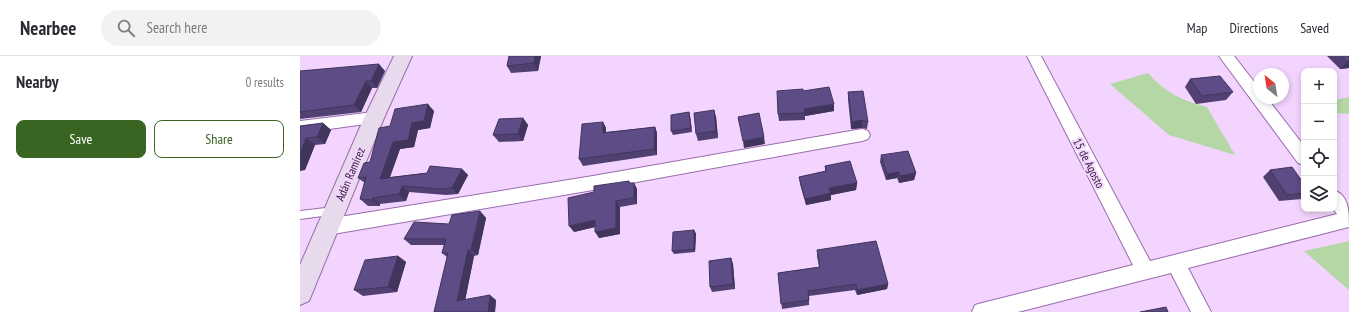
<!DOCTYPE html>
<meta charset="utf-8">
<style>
body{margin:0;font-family:"PT Sans Narrow",sans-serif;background:#f2f2f3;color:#2b2b33}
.controls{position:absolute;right:12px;top:12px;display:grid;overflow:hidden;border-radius:8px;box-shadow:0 2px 6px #0003}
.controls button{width:36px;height:36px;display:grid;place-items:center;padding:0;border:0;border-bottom:1px solid #e1e1e2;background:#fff;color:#2b2b33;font:20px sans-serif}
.compass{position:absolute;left:953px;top:12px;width:36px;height:36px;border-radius:50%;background:#fff;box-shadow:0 2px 6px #0003;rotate:330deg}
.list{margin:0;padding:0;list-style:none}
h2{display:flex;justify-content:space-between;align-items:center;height:52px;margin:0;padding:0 16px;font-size:17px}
h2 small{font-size:13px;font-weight:400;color:#7c7c81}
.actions{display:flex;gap:8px;padding:12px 16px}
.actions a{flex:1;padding:9px 0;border:1px solid #396421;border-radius:8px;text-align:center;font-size:14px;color:#396421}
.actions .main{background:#396421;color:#fff}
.icon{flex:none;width:22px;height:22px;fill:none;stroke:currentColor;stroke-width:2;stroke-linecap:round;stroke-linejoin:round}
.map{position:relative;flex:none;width:1049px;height:256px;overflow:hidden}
header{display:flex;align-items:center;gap:24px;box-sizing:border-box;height:56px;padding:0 20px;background:#fff;border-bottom:1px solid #e1e1e2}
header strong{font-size:19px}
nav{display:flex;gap:22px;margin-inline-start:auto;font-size:14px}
.search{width:280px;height:36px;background:#f2f2f3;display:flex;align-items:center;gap:10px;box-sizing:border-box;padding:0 14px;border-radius:22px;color:#7c7c81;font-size:15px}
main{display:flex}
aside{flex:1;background:#fff}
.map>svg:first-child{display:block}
.green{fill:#b5d7a6}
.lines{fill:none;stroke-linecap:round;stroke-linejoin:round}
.lane-casing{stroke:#9a6cac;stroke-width:2}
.street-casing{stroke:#9a6cac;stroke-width:2}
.secondary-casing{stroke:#9a6cac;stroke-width:2}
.lane{fill:#fff;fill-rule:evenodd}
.street{fill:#fff;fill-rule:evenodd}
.secondary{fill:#e8daed;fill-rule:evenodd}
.wall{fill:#504172}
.shaded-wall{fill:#41355d}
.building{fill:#5d4c85;stroke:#41355d}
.labels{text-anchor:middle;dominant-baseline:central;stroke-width:4;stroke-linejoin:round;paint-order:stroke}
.street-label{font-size:12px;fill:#34213b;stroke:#f2d4fe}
</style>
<header>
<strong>Nearbee</strong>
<div class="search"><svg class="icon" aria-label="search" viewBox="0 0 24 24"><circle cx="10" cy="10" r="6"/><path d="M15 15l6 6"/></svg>Search here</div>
<nav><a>Map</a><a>Directions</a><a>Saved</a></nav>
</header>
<main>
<aside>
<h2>Nearby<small>0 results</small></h2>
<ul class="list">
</ul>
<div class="actions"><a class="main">Save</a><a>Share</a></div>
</aside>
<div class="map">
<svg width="1049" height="256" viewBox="0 0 1049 256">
<rect width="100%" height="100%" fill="#f2d4fe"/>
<g class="green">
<path d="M848,17c18,20 33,27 59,34l28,48 -66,-20 -59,-51z"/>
<path d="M1049,41v17l-15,-1v-13z"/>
<path d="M1049,185v49l-45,-39z"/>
</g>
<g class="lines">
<defs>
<path id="lane" d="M34,151l3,1 2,3 -2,3 -37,5v-8z"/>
<g id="street">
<path d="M727,0h14l109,205 187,-47 -4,-5 1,-19c15,6 15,21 15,37l-161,41 23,44h-20l-20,-39 -153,39h-46l3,-7 7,-2 151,-38z"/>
<path d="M919,0h15l25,32v10h8l37,48v19l-6,-2z"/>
<path d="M74,56l6,2 2,4 -2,4 -80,11v-12z"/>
<path d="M562,73l6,2 2,4 -2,4 -6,2 -269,49 -266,45 -6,-3 -3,-5 3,-5 6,-3 266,-43z"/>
</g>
<path id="secondary" d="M94,0h18l-28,62 -75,183 -9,4v-40l64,-147z"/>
</defs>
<use href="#lane" class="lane-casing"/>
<use href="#street" class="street-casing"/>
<use href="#secondary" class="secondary-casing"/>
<use href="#lane" class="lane"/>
<use href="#street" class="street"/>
<use href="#secondary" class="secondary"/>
</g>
<g class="wall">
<path d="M209,0h32l-3,15 -27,2 -4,-7z"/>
<path d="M1027,0h22v12l-9,1z"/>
<path d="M0,15h85l-8,17h-5l-11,24 -61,7z"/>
<path d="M890,23l43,13 -7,8 -30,4 -11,-17z"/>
<path d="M503,35l31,20 -29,5v4l-26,1 -1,-7z"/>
<path d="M548,36l20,30 -1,7 -5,-1 -11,1 -3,-30z"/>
<path d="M414,54l2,7 2,21 -20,3 -2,-7z"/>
<path d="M134,55l-4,17 -12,2 -4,17 -14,2 -10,28 72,-8 6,6 -10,19 -12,1 -37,-3 -3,9 -26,3v2h-12l-8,-7 5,-16 -7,-5 12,-16z"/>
<path d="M389,56l1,4 2,16 -19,3 -2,-4z"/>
<path d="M223,62l5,7 -5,16 -24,1 -6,-7z"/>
<path d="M303,66l3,6v4l49,-5 2,6v22l-74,11 -4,-7z"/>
<path d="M23,67l8,7 -6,14 -10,1 -10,25 -5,-44z"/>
<path d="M581,99l35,18 -2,7 -15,3 -2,-5 -11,2 -6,-18z"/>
<path d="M525,110l32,17 -1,7 -25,5v5l-25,5 -6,-21 -1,-7 26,-5z"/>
<path d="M970,114l34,14v13l-2,2 -23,2 -16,-24z"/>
<path d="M329,125l1,2h4l3,6v15l-17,3v27l-21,4 -4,-11 -21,5z"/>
<path d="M180,155l6,7 -8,37 -4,1 -9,44h31l-1,12h-61l13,-55 -5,-4 2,-8h-33l-7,-6 45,-15z"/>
<path d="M394,174l2,4 -1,18 -21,2 -2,-3z"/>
<path d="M517,194l71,34 -1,5 -30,6 -2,-5 -46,6v9l-27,4 -4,-36 41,-6 -2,-11z"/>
<path d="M98,200l8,6 -9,30 -34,4 -9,-6z"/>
<path d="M431,202l2,6 2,25 -23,3 -2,-5z"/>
</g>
<g class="shaded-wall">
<path d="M235,0h6l-3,15 -4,-8z"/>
<path d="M1049,5v7l-9,1 8,-7z"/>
<path d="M79,8l6,7 -8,17 -6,-7z"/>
<path d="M66,25l6,7 -11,24 -7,-7z"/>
<path d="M128,48l6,7 -4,17 -12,2 -4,17 -14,2 -13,36 -7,-6 13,-37z"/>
<path d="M534,48v7l-29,5 -1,-7z"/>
<path d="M414,54l2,7 2,21 -2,-7z"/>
<path d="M389,56l1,4 2,16 -1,-4z"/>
<path d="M223,62l5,7 -5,16 -5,-7z"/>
<path d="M562,64v8l-11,1 1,-7z"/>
<path d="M303,66l3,6v11l-3,-6z"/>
<path d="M23,67l8,7 -6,14 -8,-7z"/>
<path d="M355,71l2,6v22l-3,-6z"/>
<path d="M464,81l1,7 -21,4 -1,-7z"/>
<path d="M6,82l9,7 -10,25 -5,1v-17z"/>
<path d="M162,113l6,6 -10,19 -6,-6z"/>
<path d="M599,116l-2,6 -11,2 1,-6z"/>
<path d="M616,117l-2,7 -15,3 1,-7z"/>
<path d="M334,127l3,6v15l-3,-6z"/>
<path d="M557,127l-1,7 -25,5v5l-25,5 -1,-6 24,-11z"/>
<path d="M102,130l7,6 -3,9 -7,-7z"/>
<path d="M73,142l7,6v2l-8,-6z"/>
<path d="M316,145l4,6v27l-21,4 -4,-6z"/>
<path d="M180,155l6,7 -8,37 -7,-5z"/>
<path d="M295,164l4,6 -25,6 -5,-6z"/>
<path d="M394,174l2,4 -1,18 -1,-3z"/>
<path d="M168,194l6,6 -10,50 -7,-5z"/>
<path d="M98,200l8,6 -9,30 -9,-5z"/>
<path d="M431,202l2,6 2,25 -2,-5z"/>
<path d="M588,228l-1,5 -30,6v-5z"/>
<path d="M190,239l6,5 -1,12h-7z"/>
</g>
<g class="building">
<path d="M209,0h26l-1,7 -27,3z"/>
<path d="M1042,0h7v5l-1,1z"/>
<path d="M79,8l-8,17h-5l-12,24 -54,7v-41z"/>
<path d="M920,20l13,16 -31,4 -12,-17z"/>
<path d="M529,31l5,17 -30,5 1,4 -27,1 -1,-23 26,-2v2z"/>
<path d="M563,35l5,31 -6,-2 -10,2 -4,-30z"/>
<path d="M128,48l-4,17 -12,2 -4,17 -15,2 -13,37 47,-6 3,-7 32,3 -10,19 -12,1 -38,-3 -3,8 -26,4 -1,2 -12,-1 6,-22 -8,1 6,-15 6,-1 9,-34 11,-2 5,-17z"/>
<path d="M414,54l2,21 -20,3 -2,-21z"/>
<path d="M389,56l2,16 -20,3v-16z"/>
<path d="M459,57l5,24 -21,4 -5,-24z"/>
<path d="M223,62l-5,16 -25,1 6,-16z"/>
<path d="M303,66v11l52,-6 -1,22 -75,10 3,-35z"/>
<path d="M23,67l-6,14 -11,1 -6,16v-28z"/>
<path d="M608,95l8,22 -16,3 -1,-4 -12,2 -6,-19z"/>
<path d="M550,105l7,22 -28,5 2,5 -26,6 -6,-22 27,-6 -1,-5z"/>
<path d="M992,111l12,17v9l-17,2 -17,-25z"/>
<path d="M329,125v2h5v15l-18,3v27l-21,4v-12l-26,6 -1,-28 26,-6v-6z"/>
<path d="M180,155l-9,39h-3l-11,51 33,-6 -2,17h-54l14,-59h-6l4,-14h-42l10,-17 35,2 3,-9z"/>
<path d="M394,174v19l-22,2 1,-19z"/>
<path d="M576,185l12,43 -31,6 -1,-6 -48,7 1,9 -28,4 -3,-31 42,-6 -3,-17z"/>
<path d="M98,200l-10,31 -34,3 11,-30z"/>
<path d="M431,202l2,26 -23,3 -1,-26z"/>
<path d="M866,251l2,5h-28z"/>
</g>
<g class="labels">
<g class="street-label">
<text transform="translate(789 107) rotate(63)">15 de Agosto</text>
<text transform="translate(50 118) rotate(-67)">Adán Ramírez</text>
</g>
</g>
</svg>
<div class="controls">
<button>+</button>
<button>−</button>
<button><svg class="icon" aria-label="locate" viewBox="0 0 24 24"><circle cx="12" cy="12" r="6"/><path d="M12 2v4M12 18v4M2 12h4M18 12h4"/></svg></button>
<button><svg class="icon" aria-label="layers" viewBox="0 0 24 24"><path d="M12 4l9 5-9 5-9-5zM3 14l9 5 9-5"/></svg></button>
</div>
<svg class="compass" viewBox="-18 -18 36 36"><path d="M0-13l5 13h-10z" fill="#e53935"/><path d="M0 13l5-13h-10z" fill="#7c7c81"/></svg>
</div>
</main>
